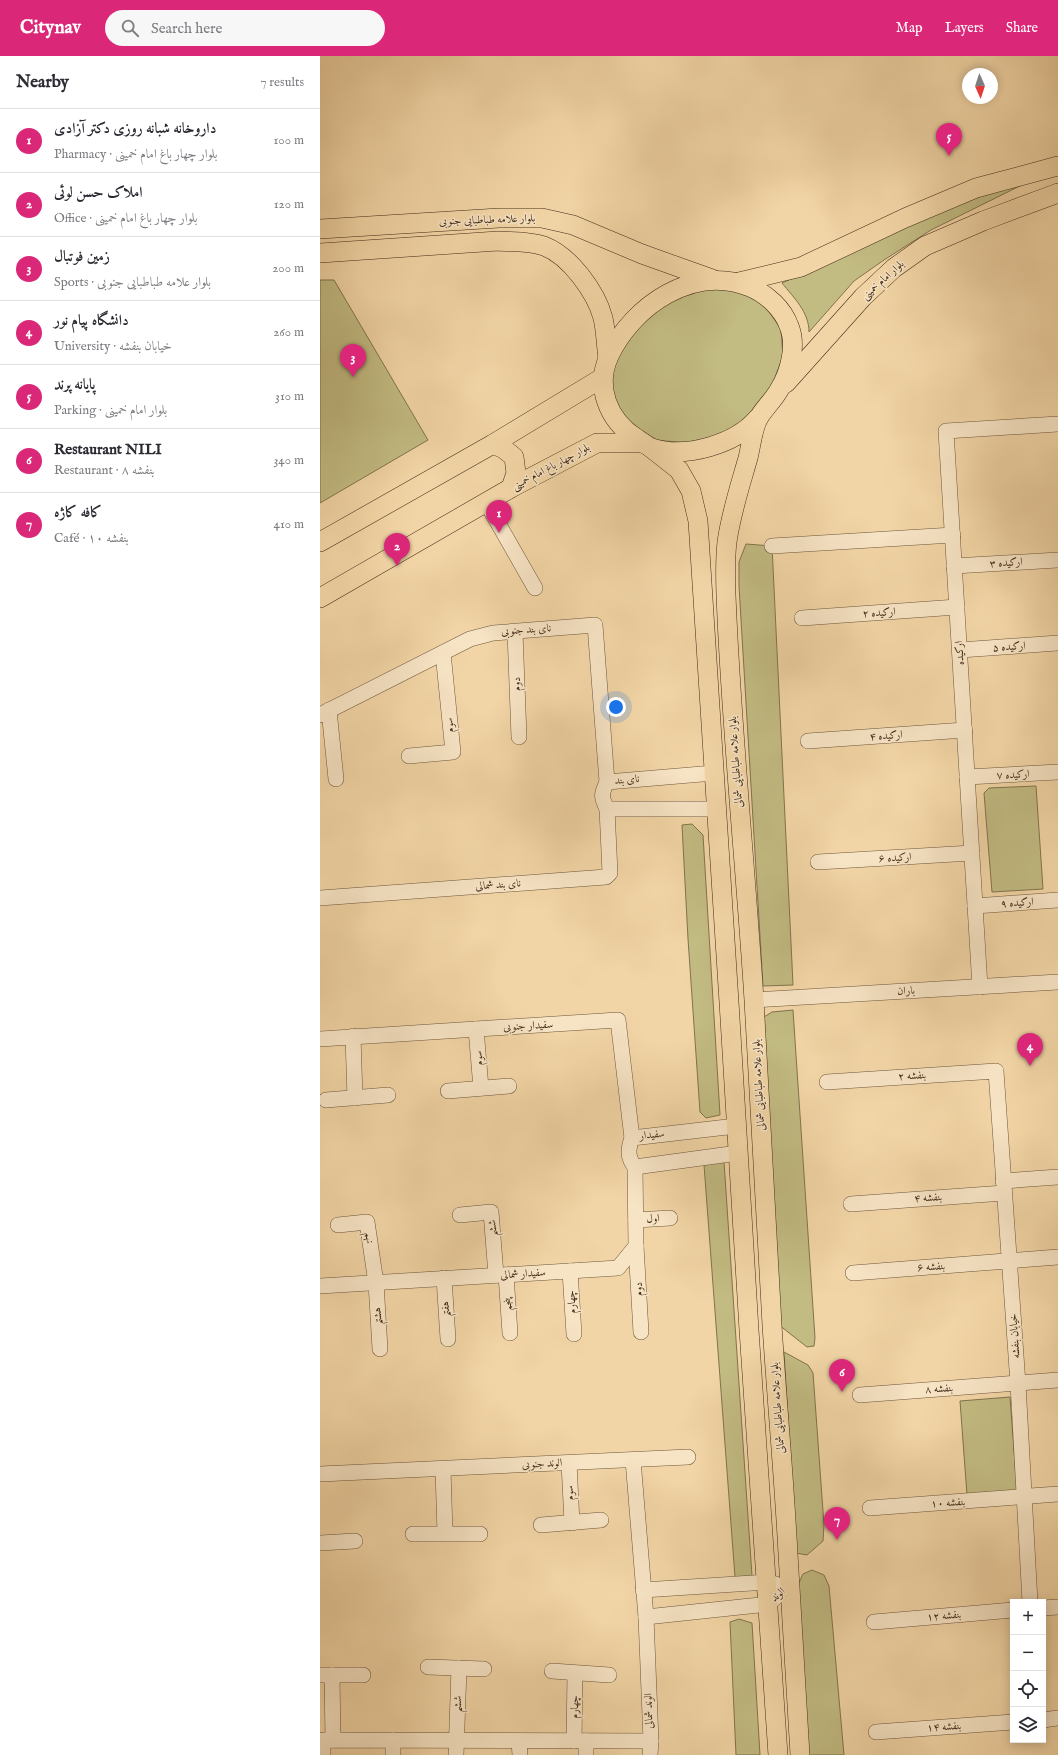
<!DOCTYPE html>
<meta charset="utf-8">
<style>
body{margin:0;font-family:"IM FELL English",Amiri,serif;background:#f7f7f7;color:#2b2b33}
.controls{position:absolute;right:12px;bottom:12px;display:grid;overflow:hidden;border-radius:0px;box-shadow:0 2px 10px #0003}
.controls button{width:36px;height:36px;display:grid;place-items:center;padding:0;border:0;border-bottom:1px solid #e1e1e2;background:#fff;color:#2b2b33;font:20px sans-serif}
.compass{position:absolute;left:642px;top:12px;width:36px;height:36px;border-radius:50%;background:#fff;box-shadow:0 2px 10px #0003;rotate:177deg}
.you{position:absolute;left:296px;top:651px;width:14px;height:14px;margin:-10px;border:3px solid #fff;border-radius:50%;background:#1a73e8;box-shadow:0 0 0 6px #1a73e833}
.badge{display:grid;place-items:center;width:26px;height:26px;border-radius:50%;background:#db2777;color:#fff;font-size:13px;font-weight:700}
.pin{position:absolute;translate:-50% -33px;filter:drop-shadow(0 1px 2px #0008)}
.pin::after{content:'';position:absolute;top:21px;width:14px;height:12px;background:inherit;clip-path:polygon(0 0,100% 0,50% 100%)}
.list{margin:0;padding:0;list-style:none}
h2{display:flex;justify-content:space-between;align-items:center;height:52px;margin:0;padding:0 16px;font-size:17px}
h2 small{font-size:13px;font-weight:400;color:#7c7c81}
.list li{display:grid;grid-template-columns:26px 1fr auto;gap:12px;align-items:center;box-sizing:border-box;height:64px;padding:0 16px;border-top:1px solid #e1e1e2}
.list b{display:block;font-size:15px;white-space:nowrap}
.list p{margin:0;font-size:13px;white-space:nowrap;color:#7c7c81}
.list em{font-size:13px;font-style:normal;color:#7c7c81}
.icon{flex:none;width:22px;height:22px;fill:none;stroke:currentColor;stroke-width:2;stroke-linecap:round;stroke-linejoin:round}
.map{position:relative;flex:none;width:738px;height:1699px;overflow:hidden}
header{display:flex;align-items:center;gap:24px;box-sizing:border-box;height:56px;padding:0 20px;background:#db2777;color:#fff}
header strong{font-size:19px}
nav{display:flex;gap:22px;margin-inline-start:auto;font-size:14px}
.search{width:280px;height:36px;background:#f7f7f7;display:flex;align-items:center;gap:10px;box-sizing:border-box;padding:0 14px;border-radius:22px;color:#7c7c81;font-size:15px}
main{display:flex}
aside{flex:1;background:#fff}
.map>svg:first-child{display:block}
.green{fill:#c2bb82;stroke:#82734d}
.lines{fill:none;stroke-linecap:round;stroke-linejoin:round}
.minor-casing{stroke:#6e563c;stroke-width:16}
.major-casing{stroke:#422b18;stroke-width:20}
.minor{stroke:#f7e4c5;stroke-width:15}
.major{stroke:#f2d5a6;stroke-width:19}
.labels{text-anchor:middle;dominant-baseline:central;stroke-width:3;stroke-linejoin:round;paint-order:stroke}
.street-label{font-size:11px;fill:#422b18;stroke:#f7e4c5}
</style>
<header>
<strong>Citynav</strong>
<div class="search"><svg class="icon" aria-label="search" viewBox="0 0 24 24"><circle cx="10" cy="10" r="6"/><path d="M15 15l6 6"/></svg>Search here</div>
<nav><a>Map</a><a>Layers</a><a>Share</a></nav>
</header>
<main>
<aside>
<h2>Nearby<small>7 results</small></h2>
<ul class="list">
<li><span class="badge">1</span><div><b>داروخانه شبانه روزی دکتر آزادی</b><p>Pharmacy · بلوار چهار باغ امام خمینی</p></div><em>100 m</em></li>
<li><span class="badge">2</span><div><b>املاک حسن لوئی</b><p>Office · بلوار چهار باغ امام خمینی</p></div><em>120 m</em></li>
<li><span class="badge">3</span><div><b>زمین فوتبال</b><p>Sports · بلوار علامه طباطبایی جنوبی</p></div><em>200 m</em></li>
<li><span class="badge">4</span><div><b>دانشگاه پیام نور</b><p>University · خیابان بنفشه</p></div><em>260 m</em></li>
<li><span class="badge">5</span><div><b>پایانه پرند</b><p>Parking · بلوار امام خمینی</p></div><em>310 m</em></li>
<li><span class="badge">6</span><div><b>Restaurant NILI</b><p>Restaurant · بنفشه ۸</p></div><em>340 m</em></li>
<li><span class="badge">7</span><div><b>کافه کاژه</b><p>Café · بنفشه ۱۰</p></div><em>410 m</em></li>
</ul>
</aside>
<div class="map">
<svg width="738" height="1699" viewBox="0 0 738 1699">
<rect width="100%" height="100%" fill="#f2d5a6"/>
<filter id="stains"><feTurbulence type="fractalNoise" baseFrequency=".005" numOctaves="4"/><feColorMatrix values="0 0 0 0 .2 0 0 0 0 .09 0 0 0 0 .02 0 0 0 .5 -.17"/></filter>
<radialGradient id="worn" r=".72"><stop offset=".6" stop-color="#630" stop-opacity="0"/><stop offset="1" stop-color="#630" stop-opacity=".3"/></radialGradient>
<g class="green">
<path d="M722,119l-111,55 -47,30 -30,21 -45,51c0,-20 -15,-34 -27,-49l150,-70z"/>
<path d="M0,224h14l94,160 -108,63z"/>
<path d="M385,230l28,2 23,10 11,11 14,20 2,27 -11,29 -16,22 -19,18 -21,12 -29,6 -32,-3 -21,-12 -15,-18 -9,-26 7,-27 21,-32 31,-25z"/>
<path d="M426,488l26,2 21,439 -30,1 -24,-400v-24z"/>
<path d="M716,730l7,103 -51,3 -8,-99 5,-5z"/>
<path d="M372,768l11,11 17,280 -14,3 -6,-6 -12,-173 -6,-114z"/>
<path d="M473,954l22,328 -1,8 -7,1 -28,-22 -15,-308 8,-5z"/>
<path d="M404,1106l28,414 -17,1 -31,-412z"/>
<path d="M464,1296l24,13 5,8 11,152 -1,16 -16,14 -11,-2z"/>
<path d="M690,1341l7,94 -50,4 -7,-94z"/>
<path d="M492,1514l12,5 5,11 15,169h-36l-11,-168 6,-13z"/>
<path d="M419,1563l13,4 8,132h-24l-6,-133z"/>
</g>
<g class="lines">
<defs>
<g id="minor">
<path d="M166,446l49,86"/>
<path d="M452,490l181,-11"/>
<path d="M634,510l104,-6"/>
<path d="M482,562l155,-11"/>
<path d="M195,576l4,105"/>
<path d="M640,594l98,-7"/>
<path d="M9,654l7,69"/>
<path d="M0,659l150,-76 23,-6 102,-8 12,157"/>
<path d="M488,685l157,-11"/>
<path d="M89,700l44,-4 -10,-99"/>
<path d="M394,717l-107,9c-6,12 -6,15 0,27h109"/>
<path d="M647,721l91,-5"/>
<path d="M498,806l154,-9"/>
<path d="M0,842l286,-21 4,-4 -3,-64"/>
<path d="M655,850l83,-6"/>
<path d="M660,931l-34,-556 112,-7"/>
<path d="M434,944l304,-18"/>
<path d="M156,973l5,59"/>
<path d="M33,980l2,62"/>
<path d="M0,983l298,-19 14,118"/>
<path d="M507,1026l169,-11 22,313 12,218"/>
<path d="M128,1035l61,-5"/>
<path d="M6,1044l62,-5"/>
<path d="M416,1070l-104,12c-4,11 -5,19 3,29l103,-14"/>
<path d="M683,1125l55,-4"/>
<path d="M531,1148l153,-11"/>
<path d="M140,1159l31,-3 5,63"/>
<path d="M316,1164l34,-2"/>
<path d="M18,1169l29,-3 9,61 4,66"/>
<path d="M316,1190l5,86"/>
<path d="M250,1215l4,63"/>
<path d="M533,1217l205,-16"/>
<path d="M186,1219l4,58"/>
<path d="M124,1222l4,61"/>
<path d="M0,1230l298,-18 18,-22 -1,-79"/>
<path d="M540,1339l198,-15"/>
<path d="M313,1404l13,157 5,124 -1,14"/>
<path d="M249,1407l3,60"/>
<path d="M123,1413l2,64"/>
<path d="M0,1418l368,-17"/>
<path d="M550,1452l188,-14"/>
<path d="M221,1469l60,-5"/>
<path d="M93,1478h67"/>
<path d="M0,1487l35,-2"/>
<path d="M323,1534l124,-8 9,2"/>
<path d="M723,1552l15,-1"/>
<path d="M326,1561l122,-13 21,-18"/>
<path d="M554,1566l139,-12"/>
<path d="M108,1611l56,2"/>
<path d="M232,1615l57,4"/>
<path d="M0,1619h43"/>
<path d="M12,1619l1,65"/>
<path d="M723,1664l15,-2"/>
<path d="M556,1676l137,-10"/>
<path d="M73,1684v15"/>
<path d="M199,1685l1,14"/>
<path d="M254,1685l1,-68"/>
<path d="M266,1685v14"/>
<path d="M3,1699v-15l328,1"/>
<path d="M136,1699l3,-87"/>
</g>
<g id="major">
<path d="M0,173l179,-11h43l31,7 69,29 70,25"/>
<path d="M0,197l178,-12c15,1 32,0 46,5 26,10 52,46 59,72 3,13 3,27 5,40"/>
<path d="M419,226l62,-15 104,-49 71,-30 82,-22"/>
<path d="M466,327l77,-86 31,-29 31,-22 58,-25 75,-28"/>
<path d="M438,362c-22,26 -72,41 -106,30 -3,-1 -13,-8 -16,-10 -28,-18 -41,-51 -27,-82 24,-51 85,-92 141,-69 17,7 33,22 39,39 8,19 1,47 -10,64 -6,11 -17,20 -22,31 -5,12 -6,25 -9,37 -8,28 -17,55 -21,84 -3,25 -1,51 0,76 6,128 19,255 27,382 7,109 12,217 18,325 5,77 12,153 16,229 4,67 8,134 12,201"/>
<path d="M173,388l11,5 10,8 2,16 -5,15"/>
<path d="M331,392l28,22 12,21 7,30 31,481 20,328 29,425"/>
<path d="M0,486l173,-98 109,-66"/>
<path d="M0,542l191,-110 86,-45h46"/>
</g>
</defs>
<use href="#minor" class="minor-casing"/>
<use href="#major" class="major-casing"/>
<use href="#minor" class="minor"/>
<use href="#major" class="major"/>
</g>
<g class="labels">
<g class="street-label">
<text transform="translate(167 164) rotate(-2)">بلوار علامه طباطبایی جنوبی</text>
<text transform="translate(563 224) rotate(-42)">بلوار امام خمینی</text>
<text transform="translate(231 411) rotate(-28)">بلوار چهار باغ امام خمینی</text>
<text transform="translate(686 507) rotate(-4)">ارکیده ۳</text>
<text transform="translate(559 557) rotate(-4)">ارکیده ۲</text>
<text transform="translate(206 574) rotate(-4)">نای بند جنوبی</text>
<text transform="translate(689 591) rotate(-4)">ارکیده ۵</text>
<text transform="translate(640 597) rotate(-94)">ارکیده</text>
<text transform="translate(197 628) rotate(-92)">دوم</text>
<text transform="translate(130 669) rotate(-96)">سوم</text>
<text transform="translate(566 680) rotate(-4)">ارکیده ۴</text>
<text transform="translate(416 706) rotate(-94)">بلوار علامه طباطبایی شمالی</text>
<text transform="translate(693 719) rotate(-3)">ارکیده ۷</text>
<text transform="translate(307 724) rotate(-5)">نای بند</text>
<text transform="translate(575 802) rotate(-3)">ارکیده ۶</text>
<text transform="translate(178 829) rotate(-4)">نای بند شمالی</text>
<text transform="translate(697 847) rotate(-4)">ارکیده ۹</text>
<text transform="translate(586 935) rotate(-3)">باران</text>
<text transform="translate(208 970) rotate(-3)">سفیدار جنوبی</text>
<text transform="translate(159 1002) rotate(-95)">سوم</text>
<text transform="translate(592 1020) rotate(-4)">بنفشه ۲</text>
<text transform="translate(439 1029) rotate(-93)">بلوار علامه طباطبایی شمالی</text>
<text transform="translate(332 1079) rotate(-6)">سفیدار</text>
<text transform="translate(608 1142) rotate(-4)">بنفشه ۴</text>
<text transform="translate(333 1163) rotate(-5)">اول</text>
<text transform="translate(173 1172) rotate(-94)">ششم</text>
<text transform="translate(49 1182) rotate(82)">نهم</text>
<text transform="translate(611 1211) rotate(-4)">بنفشه ۶</text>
<text transform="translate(203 1218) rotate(-4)">سفیدار شمالی</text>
<text transform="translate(319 1233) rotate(-93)">دوم</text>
<text transform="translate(252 1246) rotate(-94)">چهارم</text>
<text transform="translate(188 1248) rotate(-94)">پنجم</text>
<text transform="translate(126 1253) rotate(-94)">هفتم</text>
<text transform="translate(58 1260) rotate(-94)">هشتم</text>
<text transform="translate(695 1280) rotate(-94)">خیابان بنفشه</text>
<text transform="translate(619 1333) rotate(-4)">بنفشه ۸</text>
<text transform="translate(458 1352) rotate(-94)">بلوار علامه طباطبایی شمالی</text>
<text transform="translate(222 1408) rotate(-3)">الوند جنوبی</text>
<text transform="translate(250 1437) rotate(-93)">سوم</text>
<text transform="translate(628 1447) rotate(-4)">بنفشه ۱۰</text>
<text transform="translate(458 1539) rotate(-41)">الوند</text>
<text transform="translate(624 1560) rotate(-5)">بنفشه ۱۲</text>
<text transform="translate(138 1648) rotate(-88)">ششم</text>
<text transform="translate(255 1651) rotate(-89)">چهارم</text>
<text transform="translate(329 1655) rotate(-92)">الوند شمالی</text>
<text transform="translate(624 1671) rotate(-4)">بنفشه ۱۴</text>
</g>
</g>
<rect width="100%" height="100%" filter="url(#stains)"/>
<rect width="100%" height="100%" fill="url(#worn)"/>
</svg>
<div class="controls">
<button>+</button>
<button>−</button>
<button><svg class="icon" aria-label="locate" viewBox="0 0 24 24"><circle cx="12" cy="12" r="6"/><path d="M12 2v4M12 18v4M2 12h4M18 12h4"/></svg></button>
<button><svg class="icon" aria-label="layers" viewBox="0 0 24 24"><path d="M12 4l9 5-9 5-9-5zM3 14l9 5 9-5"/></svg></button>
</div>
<svg class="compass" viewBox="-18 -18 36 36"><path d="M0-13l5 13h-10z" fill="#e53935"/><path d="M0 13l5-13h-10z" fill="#7c7c81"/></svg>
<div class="you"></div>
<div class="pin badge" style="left:179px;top:477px">1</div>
<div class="pin badge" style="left:77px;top:510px">2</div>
<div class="pin badge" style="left:33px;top:321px">3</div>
<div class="pin badge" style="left:710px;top:1010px">4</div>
<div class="pin badge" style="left:629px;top:100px">5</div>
<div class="pin badge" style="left:522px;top:1336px">6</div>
<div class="pin badge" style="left:517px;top:1484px">7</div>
</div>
</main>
